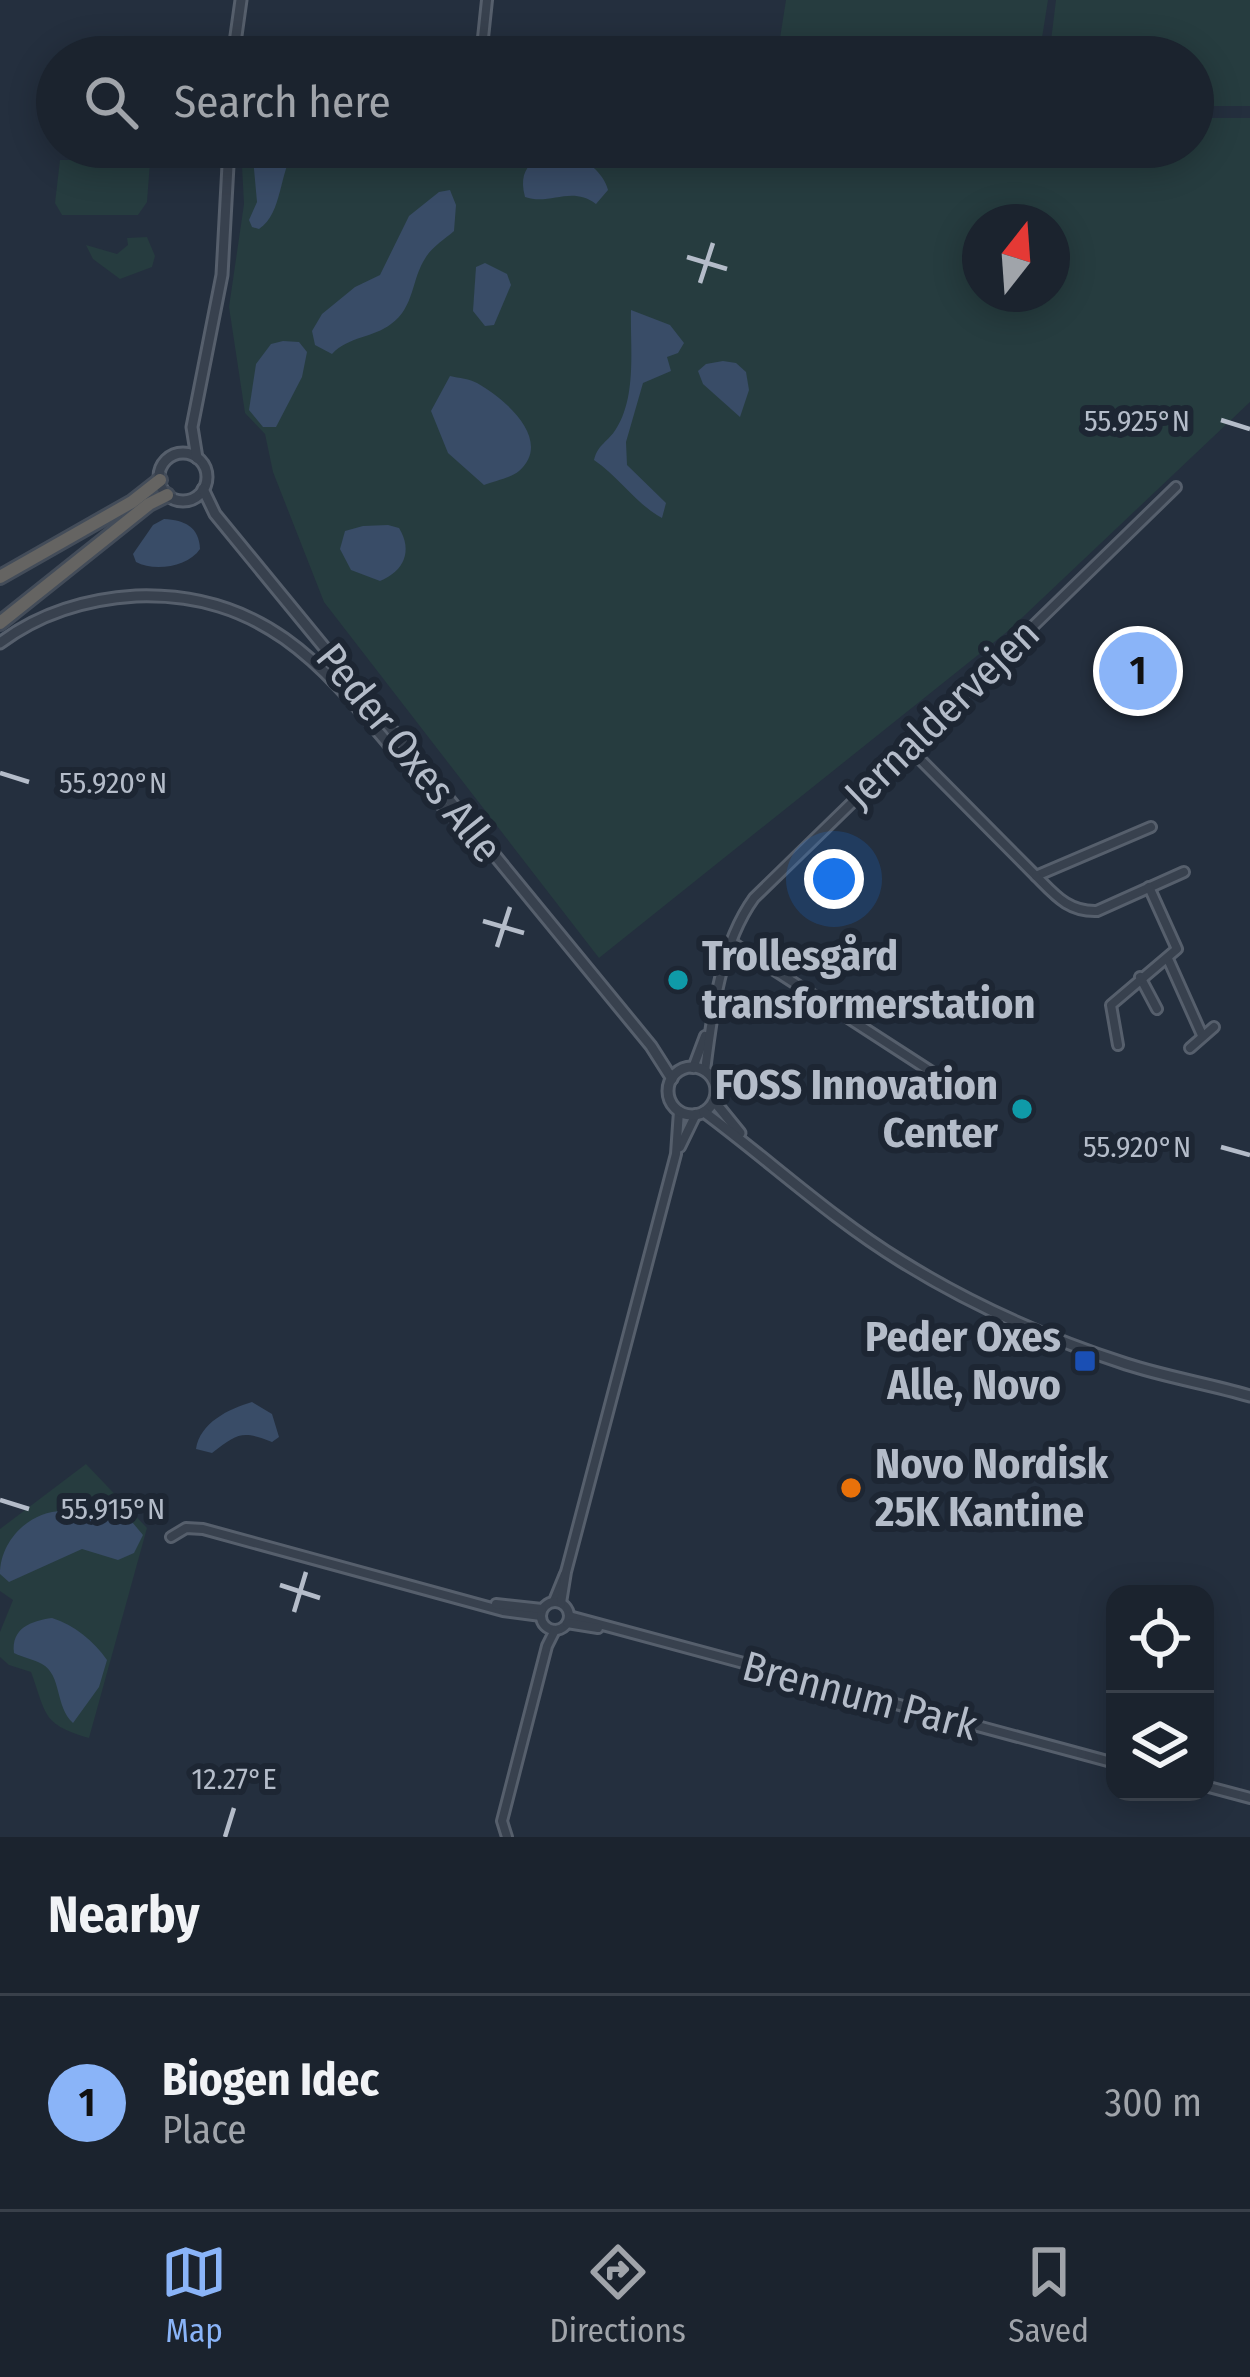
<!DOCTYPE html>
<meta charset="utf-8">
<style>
body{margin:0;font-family:"Fira Sans Condensed",sans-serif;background:#282f3a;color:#f1f3f6}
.controls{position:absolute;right:36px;bottom:36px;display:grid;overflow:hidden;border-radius:24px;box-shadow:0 6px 30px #0003}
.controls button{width:108px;height:108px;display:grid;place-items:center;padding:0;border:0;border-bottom:3px solid #39404a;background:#1b232e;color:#f1f3f6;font:60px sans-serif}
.compass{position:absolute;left:962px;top:204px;width:108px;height:108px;border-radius:50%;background:#1b232e;box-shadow:0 6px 30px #0003;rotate:17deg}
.you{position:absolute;left:834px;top:879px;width:42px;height:42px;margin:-30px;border:9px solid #fff;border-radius:50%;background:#1a73e8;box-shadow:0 0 0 18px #1a73e833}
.badge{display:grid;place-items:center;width:78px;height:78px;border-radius:50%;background:#8ab4f8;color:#111;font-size:39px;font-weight:700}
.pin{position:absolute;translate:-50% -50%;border:6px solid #fff;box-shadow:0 3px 12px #0006}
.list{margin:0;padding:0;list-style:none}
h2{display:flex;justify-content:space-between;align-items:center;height:156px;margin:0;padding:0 48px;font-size:51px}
h2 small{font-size:39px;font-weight:400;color:#a0a4aa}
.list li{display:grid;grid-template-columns:78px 1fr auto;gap:36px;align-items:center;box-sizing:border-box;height:216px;padding:0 48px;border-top:3px solid #39404a}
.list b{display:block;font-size:45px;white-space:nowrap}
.list p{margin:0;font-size:39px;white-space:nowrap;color:#a0a4aa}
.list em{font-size:39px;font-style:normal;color:#a0a4aa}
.icon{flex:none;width:66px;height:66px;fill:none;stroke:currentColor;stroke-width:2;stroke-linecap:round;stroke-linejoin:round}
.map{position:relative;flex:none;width:1250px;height:1837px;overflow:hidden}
.search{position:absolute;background:#1b232e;box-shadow:0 6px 30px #0003;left:36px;right:36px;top:36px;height:132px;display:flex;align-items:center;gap:30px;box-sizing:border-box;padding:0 42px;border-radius:66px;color:#a0a4aa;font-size:45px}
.sheet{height:372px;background:#1b232e}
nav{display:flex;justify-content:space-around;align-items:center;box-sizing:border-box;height:168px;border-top:3px solid #39404a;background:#1b232e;font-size:33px;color:#a0a4aa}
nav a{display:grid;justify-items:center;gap:6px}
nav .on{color:#8ab4f8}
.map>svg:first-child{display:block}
.green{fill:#263c3f;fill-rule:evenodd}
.water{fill:#394c67}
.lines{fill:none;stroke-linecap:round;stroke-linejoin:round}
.minor-casing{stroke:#565f6c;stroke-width:14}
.tertiary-casing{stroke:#565f6c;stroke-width:15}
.trunk-casing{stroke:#434c59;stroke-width:18}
.minor{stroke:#38414e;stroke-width:8}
.tertiary{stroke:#38414e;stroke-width:9}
.trunk{stroke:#656462;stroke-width:12}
.ticks{fill:none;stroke:#b4bcc9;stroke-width:4.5}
.culture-dot{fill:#0f9aa8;stroke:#1d2633;stroke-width:4.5}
.transit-dot{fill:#1a4fb4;stroke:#1d2633;stroke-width:4.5}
.food-dot{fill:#e8710a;stroke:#1d2633;stroke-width:4.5}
.labels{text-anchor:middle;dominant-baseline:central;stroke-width:12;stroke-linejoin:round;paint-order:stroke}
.street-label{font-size:42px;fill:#b4bcc9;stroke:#1d2633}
.poi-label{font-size:42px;font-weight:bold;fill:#b4bcc9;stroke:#1d2633;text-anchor:start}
.ticks-label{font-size:30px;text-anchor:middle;fill:#b4bcc9;stroke:#1d2633;stroke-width:12;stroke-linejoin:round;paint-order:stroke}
</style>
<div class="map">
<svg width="1250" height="1837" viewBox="0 0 1250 1837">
<rect width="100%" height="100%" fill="#242f3e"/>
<g class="green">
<path d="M786,0h262l-9,57h-262z"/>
<path d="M1056,0h194v106h-57v-49h-144z"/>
<path d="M1193,118h57v284l-242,229 -409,327 -275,-356 -51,-130 -8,-38 -20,-21 -16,-106 15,-103 -3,-57h952zM980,222h72v72h-72z"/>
<path d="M144,159l6,3 -3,40 -9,13h-76l-7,-12 5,-43z"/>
<path d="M147,237l8,19 -3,11 -32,12 -27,-20 -7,-14 31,9 11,-9 -1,-7z"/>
<path d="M86,1464l61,64 -58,210c-47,-14 -42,-22 -58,-66l-22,-7 -9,-8v-25l13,-32 -13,-9v-62z"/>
</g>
<g class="water">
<path d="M252,147h44c-17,23 -13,67 -37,82l-7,-2 -3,-7 8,-18z"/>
<path d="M569,154c16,4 35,19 39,36l-12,14c-25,-19 -46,2 -71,-7 -9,-36 15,-40 44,-43z"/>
<path d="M450,190l6,15 -2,26c-9,8 -22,16 -28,26 -15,22 -11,50 -35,67 -18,14 -42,12 -59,30l-17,-9 -3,-14 10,-17 33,-27 25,-12 29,-59 30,-24z"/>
<path d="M485,263l22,11 4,11 -17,40 -9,1 -12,-15 3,-44z"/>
<path d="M631,310l39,15 14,18 -6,10 -11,4 4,14 -28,12 -17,59 1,23 39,38 -4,15c-27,-15 -42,-40 -68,-58 4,-16 14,-18 22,-31 21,-33 14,-82 15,-119z"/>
<path d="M283,341l16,1 8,10 -5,25 -26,50h-13l-14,-17 7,-46 15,-20z"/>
<path d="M723,361l13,2 10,9 3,18 -9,27 -37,-33 -5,-13 8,-7z"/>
<path d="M450,376c9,2 20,3 27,7 27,15 77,57 42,88 -8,7 -25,10 -35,14l-36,-32 -17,-42z"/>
<path d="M164,519c21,1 35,8 36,30 -12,18 -46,23 -64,13l-3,-8 20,-29z"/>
<path d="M388,525l11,3c14,23 5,43 -19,53l-29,-11 -11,-21 5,-18 18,-5z"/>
<path d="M252,1402l20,12 7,23 -7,5c-30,-12 -34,-9 -60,11l-16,-4c4,-26 32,-40 56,-47z"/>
<path d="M102,1508l25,8 16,19 -9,18 -16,7 -36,-11 -73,33 -9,-8c0,-33 29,-63 63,-63 16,0 23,2 39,-3z"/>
<path d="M52,1618c22,7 42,23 55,42l-8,27 -26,36c-18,-16 -11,-48 -31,-59 -9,-5 -20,-7 -28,-11 -3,-25 17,-32 38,-35z"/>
</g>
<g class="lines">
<defs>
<g id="minor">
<path d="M481,57l6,-57"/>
<path d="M908,747l128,129 115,-49"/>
<path d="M1036,876c19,19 32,36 61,35l87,-39"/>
<path d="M731,942l207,134"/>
<path d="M1168,959l34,76"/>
<path d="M1140,977l17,32"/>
<path d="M1118,1045l-7,-40 66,-56 -28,-62"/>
<path d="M1190,1048l24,-21"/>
<path d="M693,1068l12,-32"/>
<path d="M705,1071c7,-57 15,-126 49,-173l422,-411"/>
<path d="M680,1147l16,-33"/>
<path d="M171,1537l15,-9 17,1 300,82 38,5"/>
<path d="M554,1601l11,-27"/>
<circle cx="555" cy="1616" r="14"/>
<path d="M561,1603l5,-31 110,-418 3,-43"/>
<path d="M496,1604l46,5"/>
<path d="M569,1616l546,147"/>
<path d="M567,1623l31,5"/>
<path d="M1205,1786l45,12"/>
<path d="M507,1837l-5,-16 45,-175 8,-16"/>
</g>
<g id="tertiary">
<path d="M233,57l8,-57"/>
<circle cx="183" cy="477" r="24"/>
<path d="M197,458l-5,-31 30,-152 7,-128"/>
<path d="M203,489l12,25 436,532 21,33"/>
<path d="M0,643c40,-30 87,-44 136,-47 167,-6 220,126 323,227"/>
<circle cx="692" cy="1091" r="24"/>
<path d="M714,1101l26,32"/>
<path d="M704,1112c66,49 127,106 197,149 69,43 148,78 225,103 40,13 83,20 124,32"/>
</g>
<g id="trunk">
<path d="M0,577l132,-75 28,-22"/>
<path d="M0,623l149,-119 18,-9"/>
</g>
</defs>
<use href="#minor" class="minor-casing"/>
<use href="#tertiary" class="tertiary-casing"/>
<use href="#trunk" class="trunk-casing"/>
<use href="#minor" class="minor"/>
<use href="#tertiary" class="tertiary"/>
<use href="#trunk" class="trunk"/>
</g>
<path class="ticks" d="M687,257l40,12M700,283l13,-40M1221,420l29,9M0,773l29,9M483,921l41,12M497,947l13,-40M1221,1147l29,8M0,1500l29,9M280,1585l40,13M294,1612l12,-40M225,1837l9,-29"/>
<g class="culture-dot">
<circle cx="678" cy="980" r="12"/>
<circle cx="1022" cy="1109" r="12"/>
</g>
<rect class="transit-dot" x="1073" y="1349" width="24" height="24" rx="6"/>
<circle class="food-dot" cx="851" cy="1488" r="12"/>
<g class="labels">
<g class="street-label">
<text transform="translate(942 714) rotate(-44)">Jernaldervejen</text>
<text transform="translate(409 753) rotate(51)">Peder Oxes Alle</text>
<text transform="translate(860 1696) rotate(15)">Brennum Park</text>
</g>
<g class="poi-label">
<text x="702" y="956">Trollesgård<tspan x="702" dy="48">transformerstation</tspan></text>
<text x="998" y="1085" text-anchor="end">FOSS Innovation<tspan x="998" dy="48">Center</tspan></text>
<text x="1061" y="1337" text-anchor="end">Peder Oxes<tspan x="1061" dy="48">Alle, Novo</tspan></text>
<text x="875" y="1464">Novo Nordisk<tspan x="875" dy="48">25K Kantine</tspan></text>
</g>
</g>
<g class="ticks-label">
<text x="1137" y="431">55.925°N</text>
<text x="113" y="793">55.920°N</text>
<text x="1137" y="1157">55.920°N</text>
<text x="113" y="1519">55.915°N</text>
<text x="234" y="1789">12.27°E</text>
</g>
</svg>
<div class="controls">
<button><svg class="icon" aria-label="locate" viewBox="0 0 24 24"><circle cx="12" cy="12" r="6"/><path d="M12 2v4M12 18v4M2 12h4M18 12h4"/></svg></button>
<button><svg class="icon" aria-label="layers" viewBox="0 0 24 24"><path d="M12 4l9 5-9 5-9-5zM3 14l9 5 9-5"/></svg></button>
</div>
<svg class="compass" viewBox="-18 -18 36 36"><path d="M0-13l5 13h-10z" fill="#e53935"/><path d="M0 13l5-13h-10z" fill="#a0a4aa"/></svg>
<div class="you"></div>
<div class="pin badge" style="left:1138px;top:671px">1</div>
<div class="search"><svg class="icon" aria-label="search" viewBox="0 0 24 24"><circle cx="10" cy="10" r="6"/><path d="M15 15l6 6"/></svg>Search here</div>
</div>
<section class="sheet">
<h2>Nearby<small></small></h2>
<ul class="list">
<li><span class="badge">1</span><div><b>Biogen Idec</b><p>Place</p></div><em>300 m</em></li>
</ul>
</section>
<nav>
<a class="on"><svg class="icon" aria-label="map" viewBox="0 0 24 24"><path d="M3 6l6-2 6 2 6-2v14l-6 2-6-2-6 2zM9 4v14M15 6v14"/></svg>Map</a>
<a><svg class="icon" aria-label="directions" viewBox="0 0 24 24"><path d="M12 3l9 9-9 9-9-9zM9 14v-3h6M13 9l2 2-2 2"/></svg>Directions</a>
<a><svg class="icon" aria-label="saved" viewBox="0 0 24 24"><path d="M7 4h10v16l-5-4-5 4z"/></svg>Saved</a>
</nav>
